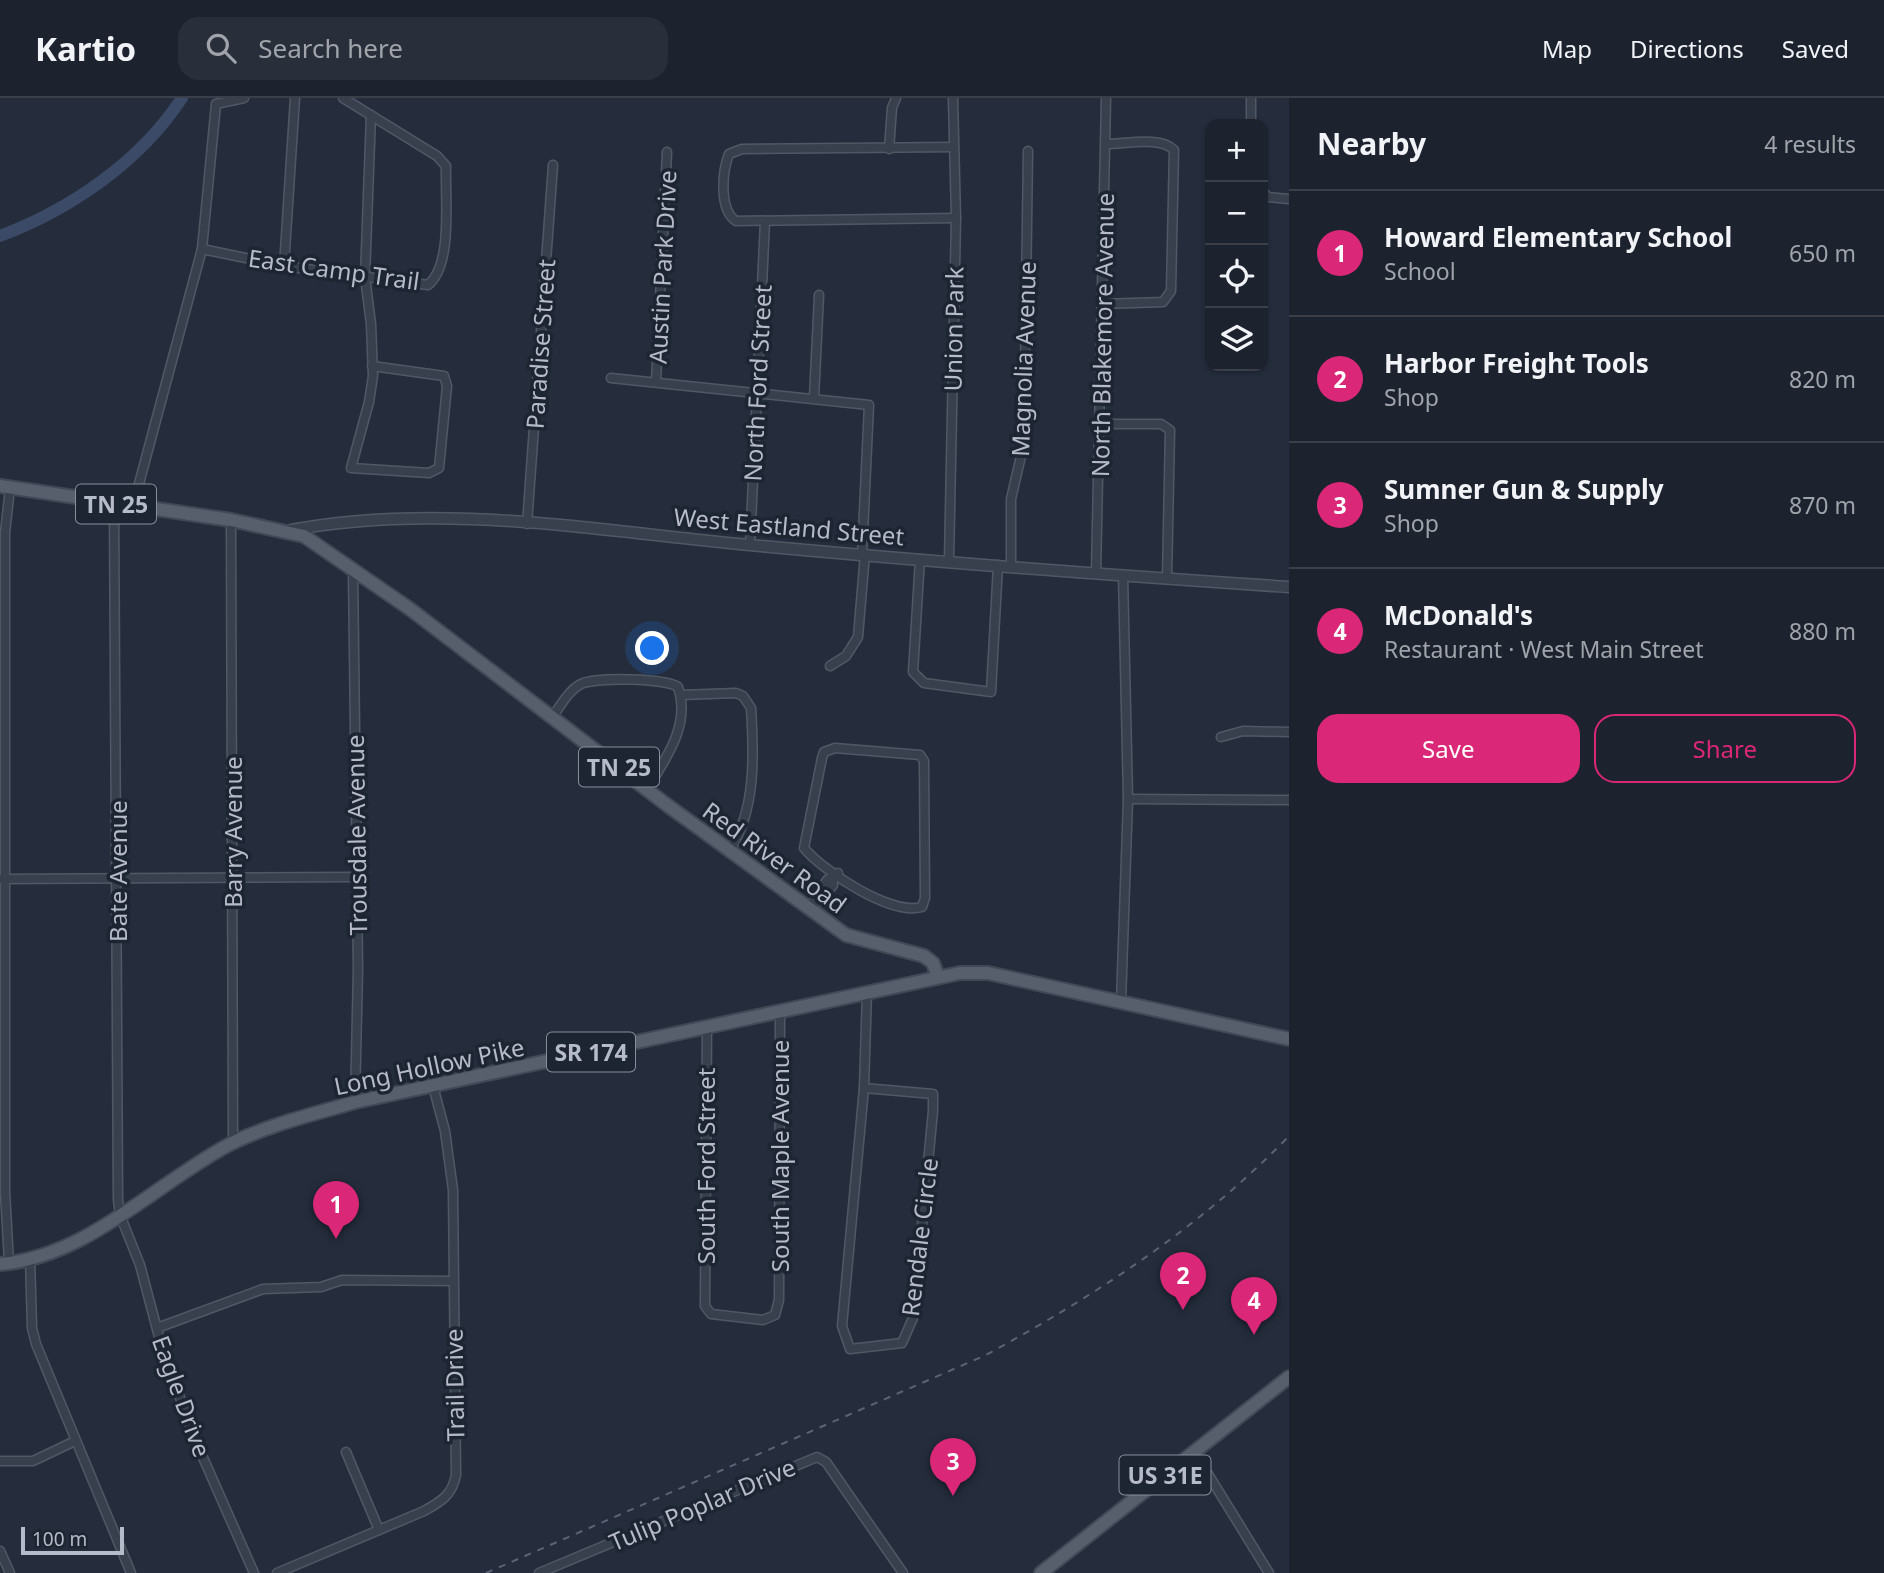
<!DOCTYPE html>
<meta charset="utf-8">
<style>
body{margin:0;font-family:"Noto Sans",sans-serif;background:#292f3a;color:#f1f3f6}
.controls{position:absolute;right:21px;top:21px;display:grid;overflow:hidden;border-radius:14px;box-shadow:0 2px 5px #0004}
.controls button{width:63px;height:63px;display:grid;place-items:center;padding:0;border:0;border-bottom:2px solid #3a3f4a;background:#1c222e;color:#f1f3f6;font:35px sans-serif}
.scale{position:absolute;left:21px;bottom:18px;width:103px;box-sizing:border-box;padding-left:7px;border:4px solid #b5bbc8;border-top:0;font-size:19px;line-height:24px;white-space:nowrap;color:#b5bbc8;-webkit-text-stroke:5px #1e2532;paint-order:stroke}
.you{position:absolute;left:653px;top:551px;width:24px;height:24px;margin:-18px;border:5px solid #fff;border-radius:50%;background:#1a73e8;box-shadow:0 0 0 10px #1a73e833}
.badge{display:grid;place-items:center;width:46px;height:46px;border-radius:50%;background:#db2777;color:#fff;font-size:23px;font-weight:700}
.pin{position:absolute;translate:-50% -58px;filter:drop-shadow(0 2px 4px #0008)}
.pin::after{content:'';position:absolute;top:37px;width:24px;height:21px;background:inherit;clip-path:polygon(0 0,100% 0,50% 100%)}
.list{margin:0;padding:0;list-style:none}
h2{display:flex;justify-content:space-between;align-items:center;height:91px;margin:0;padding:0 28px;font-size:30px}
h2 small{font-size:23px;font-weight:400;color:#a0a4aa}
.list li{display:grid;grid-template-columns:46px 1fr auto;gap:21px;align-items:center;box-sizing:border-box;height:126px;padding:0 28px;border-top:2px solid #3a3f4a}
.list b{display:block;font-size:26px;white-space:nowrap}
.list p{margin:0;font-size:23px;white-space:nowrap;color:#a0a4aa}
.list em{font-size:23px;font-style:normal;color:#a0a4aa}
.actions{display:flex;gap:14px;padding:21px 28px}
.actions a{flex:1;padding:16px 0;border:2px solid #db2777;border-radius:21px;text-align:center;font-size:24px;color:#db2777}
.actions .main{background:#db2777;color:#fff}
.icon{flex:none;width:38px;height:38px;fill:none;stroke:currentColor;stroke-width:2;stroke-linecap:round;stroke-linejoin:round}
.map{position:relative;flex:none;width:1289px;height:1475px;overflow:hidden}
header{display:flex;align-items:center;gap:42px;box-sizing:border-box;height:98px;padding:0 35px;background:#1c222e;border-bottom:2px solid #3a3f4a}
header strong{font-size:33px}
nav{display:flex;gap:38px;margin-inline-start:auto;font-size:24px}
.search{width:490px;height:63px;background:#292f3a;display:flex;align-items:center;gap:18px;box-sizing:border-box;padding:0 24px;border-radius:21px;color:#a0a4aa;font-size:26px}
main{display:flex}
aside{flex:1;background:#1c222e}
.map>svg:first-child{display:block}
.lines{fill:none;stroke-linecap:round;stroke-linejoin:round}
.river{stroke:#3b4a66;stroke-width:12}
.minor-casing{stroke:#515865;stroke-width:11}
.tertiary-casing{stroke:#515865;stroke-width:13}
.primary-casing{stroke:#424956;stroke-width:16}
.minor{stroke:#39404d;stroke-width:8}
.tertiary{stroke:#39404d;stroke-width:10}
.primary{stroke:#575f6d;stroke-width:12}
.rail{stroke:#5b6374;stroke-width:2;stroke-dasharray:7 7;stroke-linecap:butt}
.labels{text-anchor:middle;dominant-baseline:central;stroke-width:7;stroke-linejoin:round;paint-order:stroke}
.shield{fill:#1e2532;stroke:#888e9b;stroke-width:2}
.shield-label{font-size:23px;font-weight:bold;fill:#b5bbc8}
.street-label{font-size:24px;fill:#b5bbc8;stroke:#1e2532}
</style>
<header>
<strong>Kartio</strong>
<div class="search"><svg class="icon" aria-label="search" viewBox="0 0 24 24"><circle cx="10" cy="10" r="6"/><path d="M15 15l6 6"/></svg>Search here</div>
<nav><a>Map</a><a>Directions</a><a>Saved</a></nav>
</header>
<main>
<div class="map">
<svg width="1289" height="1475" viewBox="0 0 1289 1475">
<rect width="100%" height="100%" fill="#252d3d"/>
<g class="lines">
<path class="river" d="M0,138c71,-27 140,-74 182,-138"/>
<defs>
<g id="minor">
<path d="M1251,0v26"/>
<path d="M371,17l-6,162 6,47 2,52 -4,26 -18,66 78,5 10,-5 8,-82 -3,-10 -72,-10"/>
<path d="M954,49l-212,2 -13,5c-7,18 -10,56 7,67l220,-3"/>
<path d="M889,51l3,-41 4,-10"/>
<path d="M1263,94l5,5 21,2"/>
<path d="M202,151l82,17 144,19c25,-20 17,-86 18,-119l-9,-10 -94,-58"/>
<path d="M284,168l11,-168"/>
<path d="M1103,206l60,-2 8,-11 3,-141c-13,-14 -49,-6 -68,-6"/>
<path d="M611,280l258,27 -7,149"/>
<path d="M656,284l11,-230"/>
<path d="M814,300l5,-103"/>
<path d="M1101,326h60l9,6 -3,149"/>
<path d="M114,406l4,696 2,15 20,50 19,72 34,98 61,138"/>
<path d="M133,408l69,-257 14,-145 28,-6"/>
<path d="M231,422l2,623"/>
<path d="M527,426l26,-359"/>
<path d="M750,447l15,-324"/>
<path d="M920,461l-7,113 11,11 67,9 7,-127"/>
<path d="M949,462l7,-342 -3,-120"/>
<path d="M1011,468v-67l13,-56 4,-292"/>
<path d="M353,472l5,399 -3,133"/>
<path d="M1096,475l10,-475"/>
<path d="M830,568l16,-10 12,-19 7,-83"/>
<path d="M681,597l55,-2 7,3 8,12c3,47 5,101 -21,142"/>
<path d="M553,618c8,-11 16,-26 28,-32 15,-7 85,-6 97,3 13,37 -12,72 -31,102"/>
<path d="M1221,639l22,-6 46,1"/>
<path d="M835,650l85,7 4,6 1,137 -3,9c-31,9 -99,-36 -118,-59l18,-90 2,-6z"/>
<path d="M1128,701l161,1"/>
<path d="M0,781l356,-2"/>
<path d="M815,804l5,-1 13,-16v-6"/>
<path d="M809,811l18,-29 11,-7"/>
<path d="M1121,904l7,-203 -5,-224"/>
<path d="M707,928l-2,280 6,8 52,6 12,-5 4,-15 1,-289"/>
<path d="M864,990l69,6v17l-20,207 -11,25 -52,6 -8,-23z"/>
<path d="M864,990l3,-96"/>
<path d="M30,1160l2,70 4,16 95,229"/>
<path d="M9,1165l-4,-72v-658l5,-45"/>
<path d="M157,1230l106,-39 58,-2 21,-7 111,1"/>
<path d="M346,1354l33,78"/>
<path d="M1195,1355l74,120"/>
<path d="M0,1363h33l42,-20"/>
<path d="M0,1453l10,22"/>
<path d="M277,1475l147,-62c18,-10 28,-16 32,-36l-3,-285 -8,-59 -12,-45"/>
<path d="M539,1475l278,-116 9,5 77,111"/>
</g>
<path id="tertiary" d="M286,433c152,-30 312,0 464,14 180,17 359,30 539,42"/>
<g id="primary">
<path d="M0,388l231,34 73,16 106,73 257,196 179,130 78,21 9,7 5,14"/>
<path d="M0,1166c88,-7 157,-82 232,-121 39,-19 82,-29 123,-41l605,-129h28l301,66"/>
<path d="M1041,1475l248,-196"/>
</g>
</defs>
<use href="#minor" class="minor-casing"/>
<use href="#tertiary" class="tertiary-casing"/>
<use href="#primary" class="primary-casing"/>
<use href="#minor" class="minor"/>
<use href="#tertiary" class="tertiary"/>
<use href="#primary" class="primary"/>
<path class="rail" d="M486,1475l500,-218c110,-60 215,-128 303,-219"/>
</g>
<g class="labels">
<g class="shield">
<rect x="76" y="386.5" width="80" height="39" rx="5"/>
<rect x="579" y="649.5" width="80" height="39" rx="5"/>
<rect x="547" y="934.5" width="88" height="39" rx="5"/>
<rect x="1119.5" y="1357.5" width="91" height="39" rx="5"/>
</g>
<g class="shield-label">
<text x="116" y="406">TN 25</text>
<text x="619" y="669">TN 25</text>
<text x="591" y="954">SR 174</text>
<text x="1165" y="1377">US 31E</text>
</g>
<g class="street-label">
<text transform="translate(662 169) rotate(-87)">Austin Park Drive</text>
<text transform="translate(334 171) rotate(8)">East Camp Trail</text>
<text transform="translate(953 231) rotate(-89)">Union Park</text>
<text transform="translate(1102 237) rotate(-89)">North Blakemore Avenue</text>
<text transform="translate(540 246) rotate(-86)">Paradise Street</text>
<text transform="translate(1023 261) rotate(-88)">Magnolia Avenue</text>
<text transform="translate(757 285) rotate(-87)">North Ford Street</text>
<text transform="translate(789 428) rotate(5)">West Eastland Street</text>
<text transform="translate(232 734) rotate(-90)">Barry Avenue</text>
<text transform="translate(356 737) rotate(-91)">Trousdale Avenue</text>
<text transform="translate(775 759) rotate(36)">Red River Road</text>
<text transform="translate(117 773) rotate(-90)">Bate Avenue</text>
<text transform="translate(429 968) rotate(-12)">Long Hollow Pike</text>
<text transform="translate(779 1058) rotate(-90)">South Maple Avenue</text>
<text transform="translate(705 1068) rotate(-90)">South Ford Street</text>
<text transform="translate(919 1139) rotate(-83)">Rendale Circle</text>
<text transform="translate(454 1287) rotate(-91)">Trail Drive</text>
<text transform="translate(182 1298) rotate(70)">Eagle Drive</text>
<text transform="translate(702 1406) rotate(-23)">Tulip Poplar Drive</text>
</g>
</g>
</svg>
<div class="controls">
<button>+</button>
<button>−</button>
<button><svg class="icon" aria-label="locate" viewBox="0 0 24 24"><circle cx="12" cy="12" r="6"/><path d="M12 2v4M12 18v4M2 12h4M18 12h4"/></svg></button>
<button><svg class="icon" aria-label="layers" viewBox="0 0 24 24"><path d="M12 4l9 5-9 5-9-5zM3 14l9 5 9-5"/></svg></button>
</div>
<div class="scale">100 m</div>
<div class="you"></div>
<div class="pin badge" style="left:336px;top:1141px">1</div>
<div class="pin badge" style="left:1183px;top:1212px">2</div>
<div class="pin badge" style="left:953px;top:1398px">3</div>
<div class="pin badge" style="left:1254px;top:1237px">4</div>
</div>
<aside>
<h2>Nearby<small>4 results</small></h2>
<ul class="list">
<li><span class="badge">1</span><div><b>Howard Elementary School</b><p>School</p></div><em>650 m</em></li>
<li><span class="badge">2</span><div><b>Harbor Freight Tools</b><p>Shop</p></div><em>820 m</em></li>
<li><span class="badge">3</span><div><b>Sumner Gun &amp; Supply</b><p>Shop</p></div><em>870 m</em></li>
<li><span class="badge">4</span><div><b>McDonald's</b><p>Restaurant · West Main Street</p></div><em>880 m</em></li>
</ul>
<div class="actions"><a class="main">Save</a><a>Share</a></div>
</aside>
</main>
